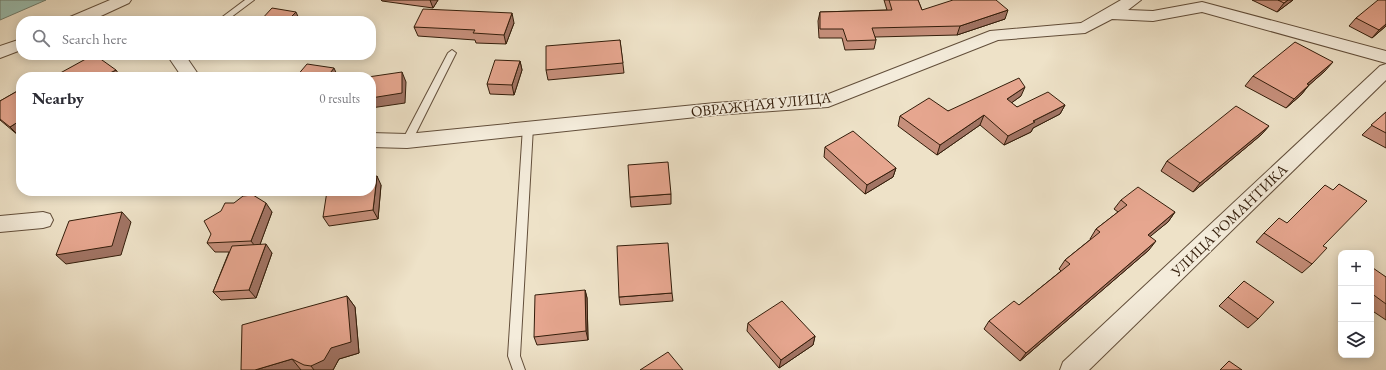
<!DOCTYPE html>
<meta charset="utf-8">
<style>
body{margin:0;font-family:"EB Garamond",serif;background:#f7f7f7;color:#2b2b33}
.controls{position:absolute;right:12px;bottom:12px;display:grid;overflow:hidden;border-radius:8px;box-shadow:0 2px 10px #0003}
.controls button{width:36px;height:36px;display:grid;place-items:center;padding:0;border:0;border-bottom:1px solid #e1e1e2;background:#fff;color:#2b2b33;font:20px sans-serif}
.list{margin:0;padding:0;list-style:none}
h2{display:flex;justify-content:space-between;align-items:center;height:52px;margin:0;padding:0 16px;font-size:17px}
h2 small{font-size:13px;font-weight:400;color:#7c7c81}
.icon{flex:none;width:22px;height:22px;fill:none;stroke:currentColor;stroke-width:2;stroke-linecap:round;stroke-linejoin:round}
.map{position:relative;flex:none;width:1386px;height:370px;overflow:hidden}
.search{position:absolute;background:#fff;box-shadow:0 2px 10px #0003;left:16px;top:16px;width:360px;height:44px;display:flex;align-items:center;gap:10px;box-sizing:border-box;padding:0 14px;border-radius:16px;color:#7c7c81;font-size:15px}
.panel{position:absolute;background:#fff;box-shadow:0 2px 10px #0003;left:16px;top:72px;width:360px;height:124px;border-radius:16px}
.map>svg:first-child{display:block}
.water{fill:#9bbfb0;stroke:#717e6e}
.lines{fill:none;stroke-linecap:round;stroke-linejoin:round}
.lane-casing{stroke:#624e3a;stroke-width:2}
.street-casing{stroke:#624e3a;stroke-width:2}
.lane{fill:#f4ecdb;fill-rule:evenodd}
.street{fill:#f4ecdb;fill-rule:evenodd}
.wall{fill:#c68f7b;stroke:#331d0a}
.shaded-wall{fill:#a17464;stroke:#331d0a}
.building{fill:#e6a68f;stroke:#331d0a}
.labels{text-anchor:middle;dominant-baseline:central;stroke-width:3;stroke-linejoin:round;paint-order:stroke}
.street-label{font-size:15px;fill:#331d0a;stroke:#f4ecdb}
</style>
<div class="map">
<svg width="1386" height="370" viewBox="0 0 1386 370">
<rect width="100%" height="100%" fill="#eee2c8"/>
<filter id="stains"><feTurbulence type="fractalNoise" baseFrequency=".005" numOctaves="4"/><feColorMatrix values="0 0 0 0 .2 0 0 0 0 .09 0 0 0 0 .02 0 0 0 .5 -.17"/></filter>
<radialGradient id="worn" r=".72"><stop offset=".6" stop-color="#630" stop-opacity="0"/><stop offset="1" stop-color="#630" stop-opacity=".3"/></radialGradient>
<path class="water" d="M0,0h46l-46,20z"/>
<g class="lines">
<defs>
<g id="lane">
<path d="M245,0h9l-28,21h-9z"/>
<path d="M452,50l4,3 -44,88 -2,2h-6l-2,-2 46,-88z"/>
<path d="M528,124l5,3 -13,229 5,14h-12l-5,-14 15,-229z"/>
</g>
<g id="street">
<path d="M110,0h21l-2,3 -39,18h-22l2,-4z"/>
<path d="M1121,0h20l-13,10 25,1 49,-9 184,49v12l-184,-51 -49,9 -41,-2 -27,14 -87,7 -170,67 -113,8 -308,33 -36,-1v-14l36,1 308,-31 111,-8 164,-64 91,-8z"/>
<path d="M21,39v11l-21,8v-12z"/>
<path d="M167,55h18l15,22h-18z"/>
<path d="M1386,64v16l-297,290h-29l3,-8 317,-296z"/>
<path d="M43,212l7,2 3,6 -3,6 -7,2 -43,4v-16z"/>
</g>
</defs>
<use href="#lane" class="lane-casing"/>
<use href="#street" class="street-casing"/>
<use href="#lane" class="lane"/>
<use href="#street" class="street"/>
</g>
<g class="wall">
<path d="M381,0h57l-5,8 -51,-7z"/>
<path d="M884,0h34l4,10 83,9 -48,16 -82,2 1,3 -2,9 -29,1 -3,-12h-23l-1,-17 2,-9 67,-2z"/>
<path d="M1252,0h41l-16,12z"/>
<path d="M1386,0v26l-14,12 -23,-12 7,-8z"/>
<path d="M514,23l-8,21 -30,-1 -1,-3 -57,-4 -4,-9z"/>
<path d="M620,40l4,33 -76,7 -2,-10z"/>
<path d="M520,61l2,9 -8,25 -24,-1 -3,-10z"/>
<path d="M1325,71l-16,14 -8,10 -15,13 -41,-22 8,-10z"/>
<path d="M21,89v46l-2,1 -19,-16v-19z"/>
<path d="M1021,96l-10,7 6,4 48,-2 -5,9 -27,14 -2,4 -27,13 -24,-20 -43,30 -39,-29 2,-10 48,-5z"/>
<path d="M1386,112v36l-24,-13z"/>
<path d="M1269,126l-8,9 -68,57 -32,-21 6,-10z"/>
<path d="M825,147l71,21 -3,9 -28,17 -41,-37z"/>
<path d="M381,185l-3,34 -49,7 -6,-9z"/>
<path d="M671,194v10l-40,3 -1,-10z"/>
<path d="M1121,200l54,12 -7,10 -18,14 -1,14 -129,111 -36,-32 5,-8 30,-16 42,-34 -2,-2 6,-9 26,-21h-1l6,-10 22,-17 -4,-3z"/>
<path d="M272,212l-12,32 12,9 -16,45 -35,2 -8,-8 16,-40h-14l-8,-9z"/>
<path d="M1264,233l59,13 -11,18 -10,9 -46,-31z"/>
<path d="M1371,270l15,7v43l-15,-10z"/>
<path d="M1244,281l14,38 -10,9 -29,-22z"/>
<path d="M585,290l2,8 1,42 -51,5 -3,-8z"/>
<path d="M672,293l1,8 -53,4 -1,-8z"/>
<path d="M347,296l8,11 4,46 -20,6 -6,11h-92z"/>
<path d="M748,323l67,13 -2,9 -34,23 -32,-37z"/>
</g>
<g class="shaded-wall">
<path d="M430,0h8l-5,8z"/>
<path d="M1288,0h5l-16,12 7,-9z"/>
<path d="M1008,10l-3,9 -48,16 3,-9z"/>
<path d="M296,12l4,9h-13z"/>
<path d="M512,13l2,10 -8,21 -2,-9z"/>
<path d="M1386,24v2l-14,12 7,-8z"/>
<path d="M520,61l2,9 -8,25 -2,-10z"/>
<path d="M1333,62l-8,9 -26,23 8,-10z"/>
<path d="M334,68l4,9h-11z"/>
<path d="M116,70l5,7h-19z"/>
<path d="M402,72l4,10 -1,21 -34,5v-10z"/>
<path d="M1309,85l-8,10 -15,13 8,-9z"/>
<path d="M1025,87l-4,9 -18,13 4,-10z"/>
<path d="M1065,105l-5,9 -27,14 -2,4 -27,13 4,-9 25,-15z"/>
<path d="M984,115l-4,10 -43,30 3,-10z"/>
<path d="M21,120v15l-2,1 -9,-9z"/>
<path d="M1269,126l-8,9 -68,57 7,-9z"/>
<path d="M896,168l-3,9 -28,17 2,-9z"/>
<path d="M377,176l4,9 -3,34 -5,-9z"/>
<path d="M266,203l6,9 -14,38 -7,-9z"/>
<path d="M122,212l9,10 -10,33 -55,9 -10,-9z"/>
<path d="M1175,212l-7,10 -27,22 7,-9z"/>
<path d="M1156,241l-7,9 -129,111 6,-8z"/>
<path d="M266,244l6,9 -16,45 -7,-8z"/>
<path d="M585,290l2,8 1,42 -2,-9z"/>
<path d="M347,296l8,11 4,46 -20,6 -6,11h-19l-3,-4z"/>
<path d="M815,336l-2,9 -34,23 2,-8z"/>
<path d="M292,359l9,11h-46z"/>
</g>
<g class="building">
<path d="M889,0h29l4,10 31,-10h43l12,10 -48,16 -88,2 4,12 -29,1 -4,-12h-23v-17l72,-2z"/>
<path d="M1278,0h10l-4,3z"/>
<path d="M1378,0h8v24l-7,6 -23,-12z"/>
<path d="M272,8l24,4 -9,9h-27z"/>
<path d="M423,9l89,4 -8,22 -31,-2 2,-3 -61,-3z"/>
<path d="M620,40l3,23 -77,7v-24z"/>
<path d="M1295,42l38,20 -26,22 2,1 -15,14 -41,-23z"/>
<path d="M93,55h2l21,15 -14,7h-49z"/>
<path d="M495,60l25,1 -8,24 -25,-1z"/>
<path d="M307,64l27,4 -7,9h-31z"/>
<path d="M402,72v21l-31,5v-21h-3z"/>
<path d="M1019,78l6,9 -18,12 10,8 31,-15 17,13 -32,16 2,1 -27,14 -24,-21 -44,30 -40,-29 29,-18 19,13z"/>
<path d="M21,89v31l-11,7 -10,-8v-18z"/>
<path d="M1236,106l33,20 -69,57 -33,-22 29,-23z"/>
<path d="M1386,112v21l-15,-8z"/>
<path d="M853,131l43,37 -29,17 -42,-38z"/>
<path d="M668,162l3,32 -41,3 -2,-32z"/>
<path d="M377,176l-4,34 -50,7 4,-26h44v-14z"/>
<path d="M1339,184l28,17 -44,45 4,2 -15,16 -48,-31 15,-15 8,5 38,-38 8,5z"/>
<path d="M1138,187l37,25 -27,23 8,6 -130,112 -37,-32 25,-20 5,4 51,-41 -5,-4 35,-28 -4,-3 31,-24 -6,-5z"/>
<path d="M253,195l13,8 -15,38 -44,2 4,-9 -7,-13 17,-10 4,-8h9l9,-7z"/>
<path d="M122,212l-10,34 -56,9 13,-34z"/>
<path d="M668,243l4,50 -53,4 -2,-51z"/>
<path d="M266,244l-17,46 -36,2 19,-46z"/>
<path d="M1373,268l13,9v27l-15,-11v-23z"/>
<path d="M1244,281l30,21 -16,17 -30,-22z"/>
<path d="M585,290l1,41 -52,6 1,-42z"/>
<path d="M347,296l4,46 -20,6 -7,12 -13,6 -7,-1 -12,-6 -37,11h-14l1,-45z"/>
<path d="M782,301l33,35 -34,24 -33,-37z"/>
<path d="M668,352l15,18h-43z"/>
<path d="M1229,361l13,9h-22z"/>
</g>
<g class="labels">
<g class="street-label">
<text transform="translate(761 104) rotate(-6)">ОВРАЖНАЯ УЛИЦА</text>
<text transform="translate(1229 220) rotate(-44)">УЛИЦА РОМАНТИКА</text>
</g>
</g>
<rect width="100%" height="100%" filter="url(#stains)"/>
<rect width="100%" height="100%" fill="url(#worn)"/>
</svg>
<div class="controls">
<button>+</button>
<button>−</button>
<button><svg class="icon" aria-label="layers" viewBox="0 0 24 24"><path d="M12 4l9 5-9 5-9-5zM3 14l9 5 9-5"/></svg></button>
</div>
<div class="search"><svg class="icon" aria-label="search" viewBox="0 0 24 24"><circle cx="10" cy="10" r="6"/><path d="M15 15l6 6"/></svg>Search here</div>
<section class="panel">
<h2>Nearby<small>0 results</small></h2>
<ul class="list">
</ul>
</section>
</div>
